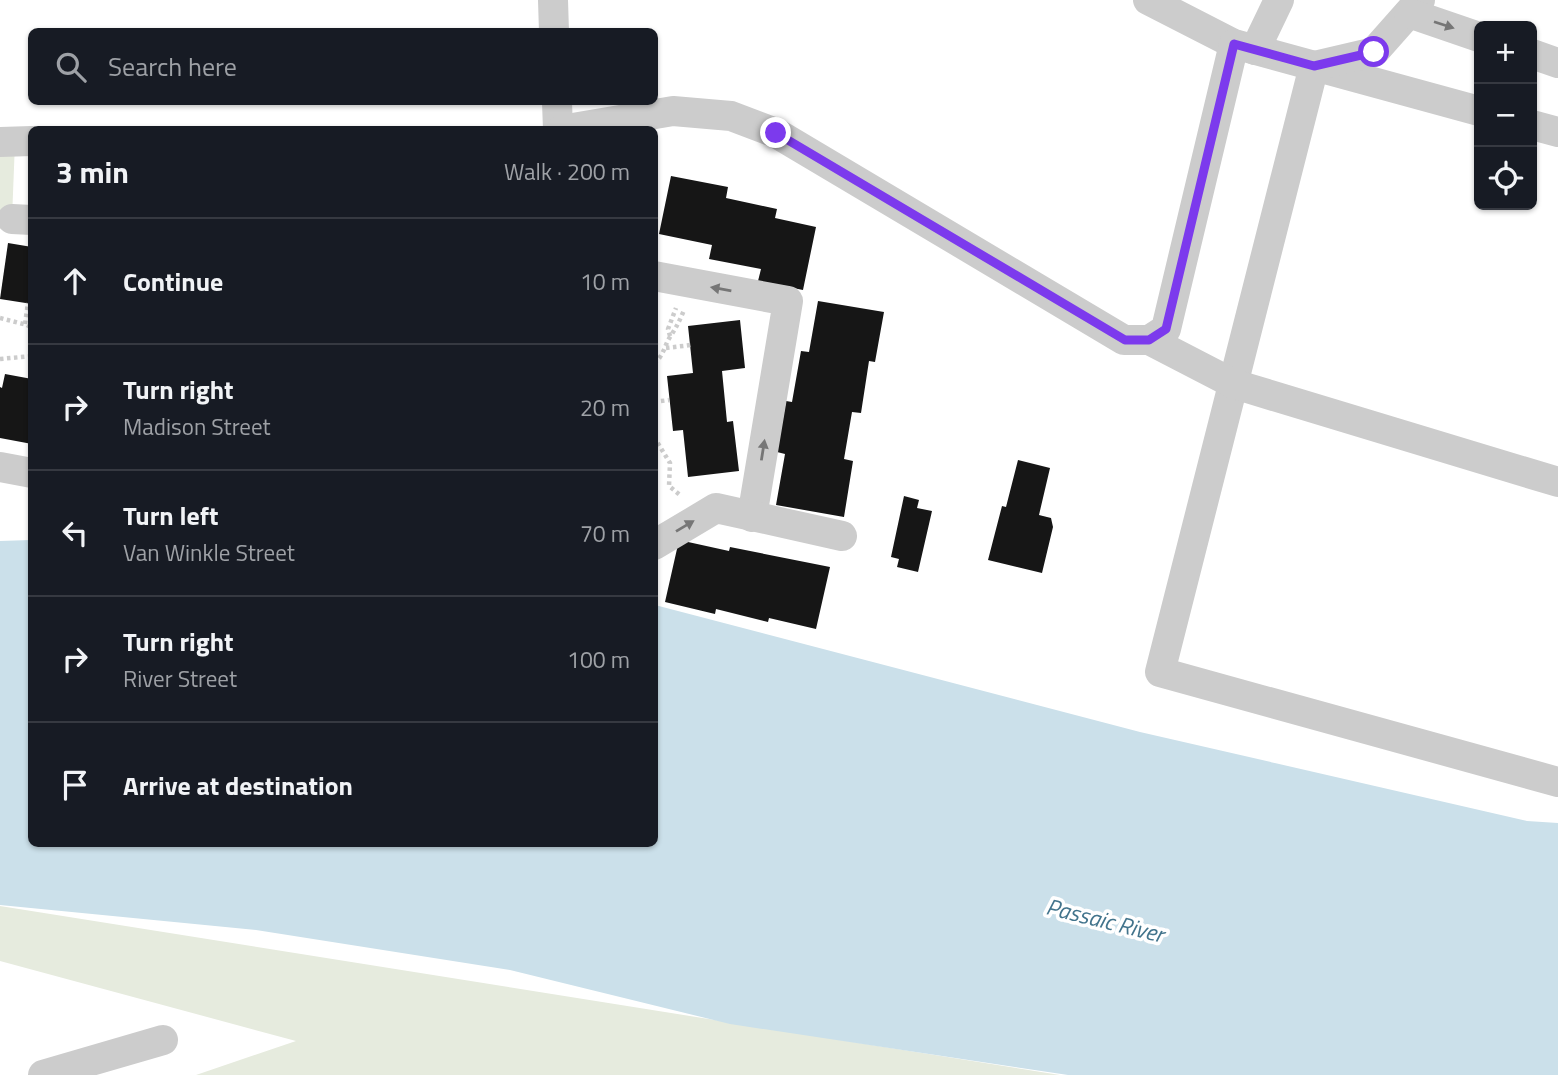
<!DOCTYPE html>
<meta charset="utf-8">
<style>
body{margin:0;font-family:"Titillium Web",sans-serif;background:#242831;color:#f1f3f6}
.controls{position:absolute;right:21px;top:21px;display:grid;overflow:hidden;border-radius:10px;box-shadow:0 2px 5px #0004}
.controls button{width:63px;height:63px;display:grid;place-items:center;padding:0;border:0;border-bottom:2px solid #363941;background:#171b24;color:#f1f3f6;font:35px sans-serif}
.stop{position:absolute;width:21px;height:21px;margin:-16px;border:5px solid #7c3aed;border-radius:50%;background:#fff}
.stop.end{background:#7c3aed;border-color:#fff;box-shadow:0 2px 7px #0008}
.list{margin:0;padding:0;list-style:none}
h2{display:flex;justify-content:space-between;align-items:center;height:91px;margin:0;padding:0 28px;font-size:30px}
h2 small{font-size:23px;font-weight:400;color:#9ea1a6}
.list li{display:grid;grid-template-columns:46px 1fr auto;gap:21px;align-items:center;box-sizing:border-box;height:126px;padding:0 28px;border-top:2px solid #363941}
.list b{display:block;font-size:26px;white-space:nowrap}
.list p{margin:0;font-size:23px;white-space:nowrap;color:#9ea1a6}
.list em{font-size:23px;font-style:normal;color:#9ea1a6}
.icon{flex:none;width:38px;height:38px;fill:none;stroke:currentColor;stroke-width:2;stroke-linecap:round;stroke-linejoin:round}
.map{position:relative;flex:none;width:1558px;height:1075px;overflow:hidden}
.search{position:absolute;background:#171b24;box-shadow:0 2px 5px #0004;left:28px;top:28px;width:630px;height:77px;display:flex;align-items:center;gap:18px;box-sizing:border-box;padding:0 24px;border-radius:10px;color:#9ea1a6;font-size:26px}
.panel{position:absolute;background:#171b24;box-shadow:0 2px 5px #0004;left:28px;top:126px;width:630px;height:721px;border-radius:10px}
.map>svg:first-child{display:block}
.green{fill:#e6ebde}
.water{fill:#cbe0ea}
.building{fill:#161616}
.lines{fill:none;stroke-linecap:round;stroke-linejoin:round}
.path{stroke:#ccc;stroke-width:4.5;stroke-dasharray:3.5 3.5;stroke-linecap:butt}
.minor{stroke:#ccc;stroke-width:30}
.oneway{fill:#767676}
.route{stroke:#7c3aed;stroke-width:9}
.labels{text-anchor:middle;dominant-baseline:central;stroke-width:7;stroke-linejoin:round;paint-order:stroke}
.water-label{font-size:23px;font-style:italic;fill:#42748c;stroke:#fff}
</style>
<div class="map">
<svg width="1558" height="1075" viewBox="0 0 1558 1075">
<rect width="100%" height="100%" fill="#fff"/>
<g class="green">
<path d="M0,142h15l-3,77 -12,10z"/>
<path d="M0,906l1060,169h-864l100,-34 -296,-80z"/>
</g>
<path class="water" d="M31,540l1,304h622l1,-239 485,127 387,89 31,2v252h-490l-338,-51 -220,-54 -254,-40 -256,-25v-364z"/>
<g class="building">
<path d="M671,176l57,11 -2,11 51,11 -2,9 41,9 -13,63 -45,-9 3,-12 -52,-10 3,-14 -53,-11z"/>
<path d="M8,243l24,4v57l-32,-5z"/>
<path d="M818,301l66,11 -9,50 -6,-1 -8,52 -9,-1 -8,47 9,2 -9,56 -68,-12 9,-51 -8,-2 9,-51 6,1 9,-51 8,1z"/>
<path d="M740,320l5,48 -23,3 5,51 6,-1 6,50 -51,6 -5,-47 -10,1 -6,-55 26,-3 -5,-47z"/>
<path d="M5,374l27,5v65l-32,-6v-51l2,1z"/>
<path d="M1018,460l32,8 -11,47 12,3 2,9 -11,46 -54,-13 14,-54 4,1z"/>
<path d="M904,496l15,4 -2,8 15,3 -14,61 -21,-5 2,-8 -8,-2z"/>
<path d="M679,540l50,11 1,-4 100,20 -14,62 -47,-11 -1,4 -52,-13 -1,5 -50,-12z"/>
</g>
<g class="lines">
<g class="path">
<path d="M0,318l27,7 5,3"/>
<path d="M25,324l3,-21"/>
<path d="M670,336l-2,-7 8,-21"/>
<path d="M666,348l25,-3"/>
<path d="M0,359l32,-3"/>
<path d="M654,363c10,-7 10,-17 16,-26 6,-9 10,-17 14,-27"/>
<path d="M654,402l15,-2"/>
<path d="M654,437l16,26 -1,23 11,9"/>
</g>
<g class="minor">
<path d="M553,0l1,32"/>
<path d="M1148,0l86,44 245,67"/>
<path d="M1420,0l-46,52 -60,14 -154,606 398,110"/>
<path d="M1409,13l70,24"/>
<path d="M1255,50l24,-50"/>
<path d="M1532,54l26,9"/>
<path d="M557,102l1,28"/>
<path d="M1532,125l26,7"/>
<path d="M561,130l112,-19 58,5 45,17 348,207h25l17,-11 68,-285"/>
<path d="M0,142l32,-1"/>
<path d="M12,219l20,1"/>
<path d="M654,276l134,25 -36,216"/>
<path d="M1149,340l85,44 324,98"/>
<path d="M0,467l32,6"/>
<path d="M654,545l62,-37 126,28"/>
<path d="M43,1075l120,-35"/>
</g>
</g>
<defs><path id="oneway-solid" d="M-6-.8H1V-3.2L6.5 0L1 3.2V.8H-6Z" transform="scale(1.75)"/></defs>
<g class="oneway">
<use href="#oneway-solid" transform="translate(1444 25) rotate(18)"/>
<use href="#oneway-solid" transform="translate(721 289) rotate(-170)"/>
<use href="#oneway-solid" transform="translate(763 450) rotate(-81)"/>
<use href="#oneway-solid" transform="translate(685 526) rotate(-31)"/>
</g>
<g class="lines">
<path class="route" d="M776,133l349,207h24l17,-11 68,-285 80,22 60,-14"/>
</g>
<g class="labels">
<g class="water-label">
<text transform="translate(1105 920) rotate(14)">Passaic River</text>
</g>
</g>
</svg>
<div class="controls">
<button>+</button>
<button>−</button>
<button><svg class="icon" aria-label="locate" viewBox="0 0 24 24"><circle cx="12" cy="12" r="6"/><path d="M12 2v4M12 18v4M2 12h4M18 12h4"/></svg></button>
</div>
<div class="stop" style="left:1374px;top:52px"></div>
<div class="stop end" style="left:776px;top:133px"></div>
<div class="search"><svg class="icon" aria-label="search" viewBox="0 0 24 24"><circle cx="10" cy="10" r="6"/><path d="M15 15l6 6"/></svg>Search here</div>
<section class="panel">
<h2>3 min<small>Walk · 200 m</small></h2>
<ul class="list">
<li><svg class="icon" aria-label="ahead" viewBox="0 0 24 24"><path d="M12 20V5M6 11l6-6 6 6"/></svg><div><b>Continue</b></div><em>10 m</em></li>
<li><svg class="icon" aria-label="right" viewBox="0 0 24 24"><path d="M7 20v-9h11M14 6l5 5-5 5"/></svg><div><b>Turn right</b><p>Madison Street</p></div><em>20 m</em></li>
<li><svg class="icon" aria-label="left" viewBox="0 0 24 24"><path d="M17 20v-9H6M10 6l-5 5 5 5"/></svg><div><b>Turn left</b><p>Van Winkle Street</p></div><em>70 m</em></li>
<li><svg class="icon" aria-label="right" viewBox="0 0 24 24"><path d="M7 20v-9h11M14 6l5 5-5 5"/></svg><div><b>Turn right</b><p>River Street</p></div><em>100 m</em></li>
<li><svg class="icon" aria-label="arrive" viewBox="0 0 24 24"><path d="M6 21V4h12l-3 4 3 4H6"/></svg><div><b>Arrive at destination</b></div></li>
</ul>
</section>
</div>
